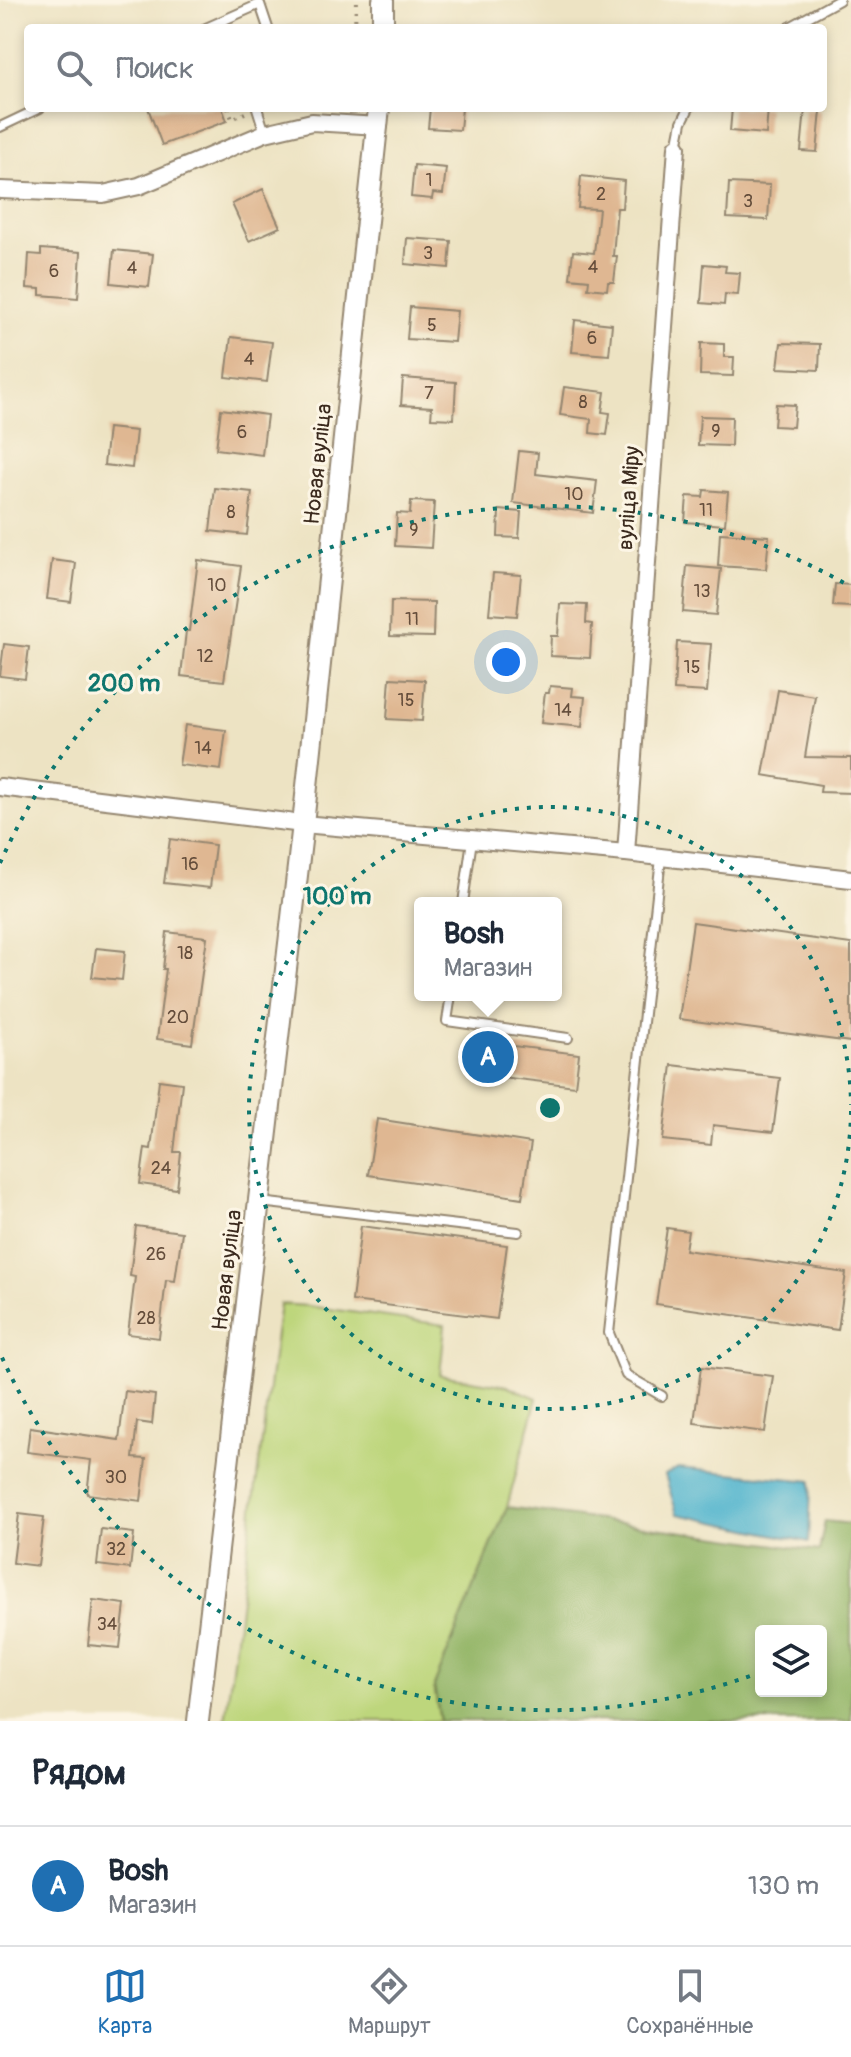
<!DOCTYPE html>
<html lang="ru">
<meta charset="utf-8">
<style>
body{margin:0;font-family:Pangolin,sans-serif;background:#f6f6f7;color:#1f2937}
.controls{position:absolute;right:24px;bottom:24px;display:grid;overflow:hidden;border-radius:8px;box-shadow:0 4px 12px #0003}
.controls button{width:72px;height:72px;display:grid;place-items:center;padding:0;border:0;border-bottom:2px solid #e0e1e3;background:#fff;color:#1f2937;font:40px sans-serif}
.you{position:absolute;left:506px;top:662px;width:28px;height:28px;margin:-20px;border:6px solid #fff;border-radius:50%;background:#1a73e8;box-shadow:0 0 0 12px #1a73e833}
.badge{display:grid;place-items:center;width:52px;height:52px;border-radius:50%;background:#1f6fb2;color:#fff;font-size:26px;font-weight:700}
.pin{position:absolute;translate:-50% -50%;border:4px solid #fff;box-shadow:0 2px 8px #0006}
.popup{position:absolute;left:414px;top:897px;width:148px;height:104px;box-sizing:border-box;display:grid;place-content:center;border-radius:8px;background:#fff;filter:drop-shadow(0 2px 6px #0005);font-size:26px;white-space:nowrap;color:#747a83}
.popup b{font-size:30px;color:#1f2937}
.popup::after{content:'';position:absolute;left:50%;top:100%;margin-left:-16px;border:16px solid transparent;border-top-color:#fff}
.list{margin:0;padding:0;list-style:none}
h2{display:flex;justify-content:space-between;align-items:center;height:104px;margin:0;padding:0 32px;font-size:34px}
h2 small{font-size:26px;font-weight:400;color:#747a83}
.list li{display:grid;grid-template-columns:52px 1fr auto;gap:24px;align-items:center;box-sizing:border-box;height:120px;padding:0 32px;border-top:2px solid #e0e1e3}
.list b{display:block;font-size:30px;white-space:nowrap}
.list p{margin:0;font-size:26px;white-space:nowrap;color:#747a83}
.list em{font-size:26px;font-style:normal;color:#747a83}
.icon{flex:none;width:44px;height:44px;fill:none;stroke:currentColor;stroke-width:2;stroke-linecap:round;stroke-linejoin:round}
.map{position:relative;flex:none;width:851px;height:1721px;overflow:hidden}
.search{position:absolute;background:#fff;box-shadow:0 4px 12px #0003;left:24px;right:24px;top:24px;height:88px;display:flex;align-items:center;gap:20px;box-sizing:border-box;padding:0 28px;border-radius:8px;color:#747a83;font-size:30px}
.sheet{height:224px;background:#fff}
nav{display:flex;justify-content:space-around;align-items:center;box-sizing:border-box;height:112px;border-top:2px solid #e0e1e3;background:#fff;font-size:22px;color:#747a83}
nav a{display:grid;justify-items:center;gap:4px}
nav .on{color:#1f6fb2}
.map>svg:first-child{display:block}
.green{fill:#bdd67b;stroke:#7c804c;stroke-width:2}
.forest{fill:#96b76b;stroke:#687044;stroke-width:2;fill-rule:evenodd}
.water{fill:#4eb3cd;stroke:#446e76;stroke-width:2}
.building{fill:#dfb792}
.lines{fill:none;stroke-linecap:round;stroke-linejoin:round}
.service-casing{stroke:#948670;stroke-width:12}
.minor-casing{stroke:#948670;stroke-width:20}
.tertiary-casing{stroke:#948670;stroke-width:24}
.path{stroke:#948670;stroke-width:4;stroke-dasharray:2 6;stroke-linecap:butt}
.service{stroke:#fff;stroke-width:8}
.minor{stroke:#fff;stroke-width:16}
.tertiary{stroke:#fff;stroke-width:20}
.ring{fill:none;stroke:#0f766e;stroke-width:4;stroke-dasharray:4 8}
.labels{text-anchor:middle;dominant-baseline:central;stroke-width:6;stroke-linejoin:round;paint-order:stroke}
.number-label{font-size:18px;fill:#644d3b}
.street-label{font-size:22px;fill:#3b2a1e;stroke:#fcf5e5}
.centre{fill:#0f766e;stroke:#fcf5e5;stroke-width:4}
.ring-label{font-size:24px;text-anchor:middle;font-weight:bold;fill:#0f766e;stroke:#fcf5e5;stroke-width:6;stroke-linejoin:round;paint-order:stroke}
</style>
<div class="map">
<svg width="851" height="1721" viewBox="0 0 851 1721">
<rect width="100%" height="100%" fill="#fcf5e5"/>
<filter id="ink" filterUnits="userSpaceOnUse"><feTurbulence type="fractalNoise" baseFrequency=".0125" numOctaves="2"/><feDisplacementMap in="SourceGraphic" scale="16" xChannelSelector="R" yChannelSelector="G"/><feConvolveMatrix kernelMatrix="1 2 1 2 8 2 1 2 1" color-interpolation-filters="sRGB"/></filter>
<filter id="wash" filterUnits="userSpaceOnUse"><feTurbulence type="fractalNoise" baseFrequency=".006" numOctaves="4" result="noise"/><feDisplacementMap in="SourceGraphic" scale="32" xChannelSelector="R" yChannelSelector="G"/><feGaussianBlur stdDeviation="1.8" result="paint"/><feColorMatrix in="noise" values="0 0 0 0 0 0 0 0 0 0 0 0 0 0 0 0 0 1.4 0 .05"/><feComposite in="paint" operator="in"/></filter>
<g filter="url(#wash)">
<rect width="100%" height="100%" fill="#ede3c3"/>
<path class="green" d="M280,1304l28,2 137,19 -5,50 68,11 29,12 -30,109 -73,179 6,35h-215z"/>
<path class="forest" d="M507,1507l312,44 6,-30 26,3v197h-411l-6,-35zM761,1631h60v60h-60z"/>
<path class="water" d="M678,1468l133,13 -2,61 -132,-28 -12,-39z"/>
<g id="blocks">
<g class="building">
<path d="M148,108h74l5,13 -65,24z"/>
<path d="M430,108h32l-2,22 -32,-2z"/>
<path d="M732,108h36l-2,26 -36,-3z"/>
<path d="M805,109l16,2 -4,41 -16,-1z"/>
<path d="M414,165l32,3 -3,26 -10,-1 -1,6 -21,-2z"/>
<path d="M581,176l43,5 -2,27h-5l-4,48h4l-3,26h-6l-1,8 -19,-2 1,-8 -19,-2 3,-27 21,2 5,-44 -21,-1z"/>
<path d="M729,183l41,2 -2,35 -41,-2z"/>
<path d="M263,189l17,38 -31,14 -17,-37z"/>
<path d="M407,238l44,3 -2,27 -44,-4z"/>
<path d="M41,249l40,3 -3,46 -38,-3v-6l-13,-1 2,-34 12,1z"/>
<path d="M114,250l39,4 -4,33 -38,-4z"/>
<path d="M704,264l22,2 -1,6 15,1 -2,22 -13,-1 -1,11 -23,-2z"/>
<path d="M410,307l47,4 -3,31 -47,-3z"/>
<path d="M575,320l37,4 -3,31 -37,-3z"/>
<path d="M231,337l41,5 -5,40 -41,-5z"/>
<path d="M701,343l23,1v13h10l-1,19 -33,-1z"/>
<path d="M781,343l39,1 -1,26 -41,-2z"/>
<path d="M403,378l53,4 -2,37 -23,-1 1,-11 -31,-2z"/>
<path d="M564,387l41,5 -3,20 8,1 -3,22 -17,-2 1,-14 -31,-4z"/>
<path d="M776,404l19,1 -2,22 -19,-1z"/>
<path d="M221,409l46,6 -5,40 -46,-6z"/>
<path d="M700,416l32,1 -1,29 -33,-1z"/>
<path d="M108,428l28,3 -4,37 -28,-3z"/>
<path d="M519,451l19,2 -2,21 61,7 -4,32 -80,-10z"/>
<path d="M215,488l37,4 -5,43 -37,-4z"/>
<path d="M704,490l24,2 -3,33 -40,-3 2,-26 16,1z"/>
<path d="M411,501l23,1 -3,46 -36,-2 2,-33 13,1z"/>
<path d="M499,510l22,2 -2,26 -21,-1z"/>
<path d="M720,533l49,3 -3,33 -48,-3z"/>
<path d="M52,560l24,3 -5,39 -24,-3z"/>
<path d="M198,560l43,6 -17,115 -43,-5 5,-45h3z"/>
<path d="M687,566l34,3 -5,46 -33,-3z"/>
<path d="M493,573l28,2 -4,41 -28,-2z"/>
<path d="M835,584l16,1v22l-18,-1z"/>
<path d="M391,601l43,1 -1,35 -43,-1z"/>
<path d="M560,604l27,1 -1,18 6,1 -2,34 -40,-2 1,-20h7z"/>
<path d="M677,642l34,2 -4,48 -33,-2z"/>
<path d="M4,644l25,3 -4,32 -25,-3z"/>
<path d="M390,678l35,2 -3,41 -35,-2z"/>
<path d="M550,686l23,2 -1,8 13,1 -3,30 -41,-4 4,-30h4z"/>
<path d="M778,690l37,6 -10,61 46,1v35l-31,-1 1,-7 -58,-10z"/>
<path d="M185,725l41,5 -5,40 -42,-5z"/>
<path d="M170,839l45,6 -5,43 -46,-5z"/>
<path d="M693,922l158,22v98l-172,-23z"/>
<path d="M167,932l40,5 -15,107 -35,-5 9,-70h-3z"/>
<path d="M96,948l29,3 -3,29 -30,-3z"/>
<path d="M472,1041l107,13 -4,32 -107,-13z"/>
<path d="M672,1065l108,13 -7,54 -60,-7 -2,20 -48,-5z"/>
<path d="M159,1080l23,3 -8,69h7l-4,37 -37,-5 5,-36 6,1z"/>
<path d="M377,1119l154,24 -9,55 -154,-23z"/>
<path d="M136,1226l46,6 -7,49 -9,-1 -7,58 -31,-4 7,-57 -5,-1z"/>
<path d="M361,1226l146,19 -10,74 -145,-18z"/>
<path d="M667,1228l21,3 -3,19 161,23 -8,57 -182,-26z"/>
<path d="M701,1367l72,9 -8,56 -71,-9z"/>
<path d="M125,1391l30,4 -3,29 -15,-2 -4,36 13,1 -5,42 -54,-7 4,-34 -64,-8 3,-25 89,13z"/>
<path d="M19,1514l25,3 -6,49 -25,-3z"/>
<path d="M101,1529l33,4 -4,36 -33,-4z"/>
<path d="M93,1600l32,4 -5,44 -32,-3z"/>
</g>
</g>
</g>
<g filter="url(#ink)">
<use href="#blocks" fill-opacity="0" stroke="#948670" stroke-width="2"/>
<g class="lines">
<defs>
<g id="service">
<path d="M206,28l54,-24 8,24"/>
<path d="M788,28l51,-28"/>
<path d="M257,108l8,25"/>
<path d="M0,127l40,-19"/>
<path d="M677,147l5,-25 7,-14"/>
<path d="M661,858l-52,475 17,42 36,21"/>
<path d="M463,903l9,-63"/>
<path d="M451,995l-4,26 121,17"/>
<path d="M260,1202l258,30"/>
</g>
<g id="minor">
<path d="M0,190l103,4 36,-8 126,-53 47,-11 67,4"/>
<path d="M0,787l303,37 323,29 225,26"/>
<path d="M626,853l51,-706"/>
</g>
<g id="tertiary">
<path d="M383,28v-28"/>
<path d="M198,1721l105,-897 76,-716"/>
</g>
</defs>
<use href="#service" class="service-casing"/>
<use href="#minor" class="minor-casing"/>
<use href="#tertiary" class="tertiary-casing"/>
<g class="path">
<path d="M355,28l1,-28"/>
<path d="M228,108l4,11 15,-7"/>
</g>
<use href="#service" class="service"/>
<use href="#minor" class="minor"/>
<use href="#tertiary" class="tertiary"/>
</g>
</g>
<g class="ring">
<path d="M851 1111A301 301 0 1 1 851 1105"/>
<path d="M761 1672A602 602 0 0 1 0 1353M0 863A602 602 0 0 1 846 584"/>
</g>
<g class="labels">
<g class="number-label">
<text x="429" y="180">1</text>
<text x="601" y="194">2</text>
<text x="748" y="201">3</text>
<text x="428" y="253">3</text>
<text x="593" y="267">4</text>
<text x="132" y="268">4</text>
<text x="54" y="271">6</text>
<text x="432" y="325">5</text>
<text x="592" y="338">6</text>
<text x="249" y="359">4</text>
<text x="429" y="393">7</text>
<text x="583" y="402">8</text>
<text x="716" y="431">9</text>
<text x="242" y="432">6</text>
<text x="574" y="494">10</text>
<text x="706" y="510">11</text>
<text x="231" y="512">8</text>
<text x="414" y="530">9</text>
<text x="217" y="585">10</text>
<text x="702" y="591">13</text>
<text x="412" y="619">11</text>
<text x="205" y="656">12</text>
<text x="692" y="667">15</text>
<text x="406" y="700">15</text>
<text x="563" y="710">14</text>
<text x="203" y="748">14</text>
<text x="190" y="864">16</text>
<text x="185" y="953">18</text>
<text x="178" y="1017">20</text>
<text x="161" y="1168">24</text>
<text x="156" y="1254">26</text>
<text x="146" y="1318">28</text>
<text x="116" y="1477">30</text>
<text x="116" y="1549">32</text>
<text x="107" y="1624">34</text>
</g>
<g class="street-label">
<text transform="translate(318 464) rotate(-84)">Новая вуліца</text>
<text transform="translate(629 498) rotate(-86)">вуліца Міру</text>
<text transform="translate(227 1270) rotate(-83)">Новая вуліца</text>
</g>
</g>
<circle cx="550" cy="1108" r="12" class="centre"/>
<g class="ring-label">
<text x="124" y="691">200 m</text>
<text x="337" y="904">100 m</text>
</g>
</svg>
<div class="controls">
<button><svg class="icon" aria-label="layers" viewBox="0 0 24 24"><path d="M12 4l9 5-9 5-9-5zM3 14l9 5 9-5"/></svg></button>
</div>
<div class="you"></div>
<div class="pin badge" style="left:488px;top:1057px">A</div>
<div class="popup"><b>Bosh</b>Магазин</div>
<div class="search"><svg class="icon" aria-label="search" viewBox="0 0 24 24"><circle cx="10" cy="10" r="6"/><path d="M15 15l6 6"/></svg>Поиск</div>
</div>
<section class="sheet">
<h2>Рядом<small></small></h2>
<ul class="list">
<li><span class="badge">A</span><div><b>Bosh</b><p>Магазин</p></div><em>130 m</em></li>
</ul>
</section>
<nav>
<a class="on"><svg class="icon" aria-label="map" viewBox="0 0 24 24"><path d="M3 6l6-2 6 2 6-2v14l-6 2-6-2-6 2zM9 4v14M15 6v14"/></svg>Карта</a>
<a><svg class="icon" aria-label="directions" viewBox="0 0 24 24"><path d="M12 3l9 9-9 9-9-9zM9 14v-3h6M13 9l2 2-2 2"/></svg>Маршрут</a>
<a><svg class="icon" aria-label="saved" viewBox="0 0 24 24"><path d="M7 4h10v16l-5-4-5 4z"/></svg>Сохранённые</a>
</nav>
